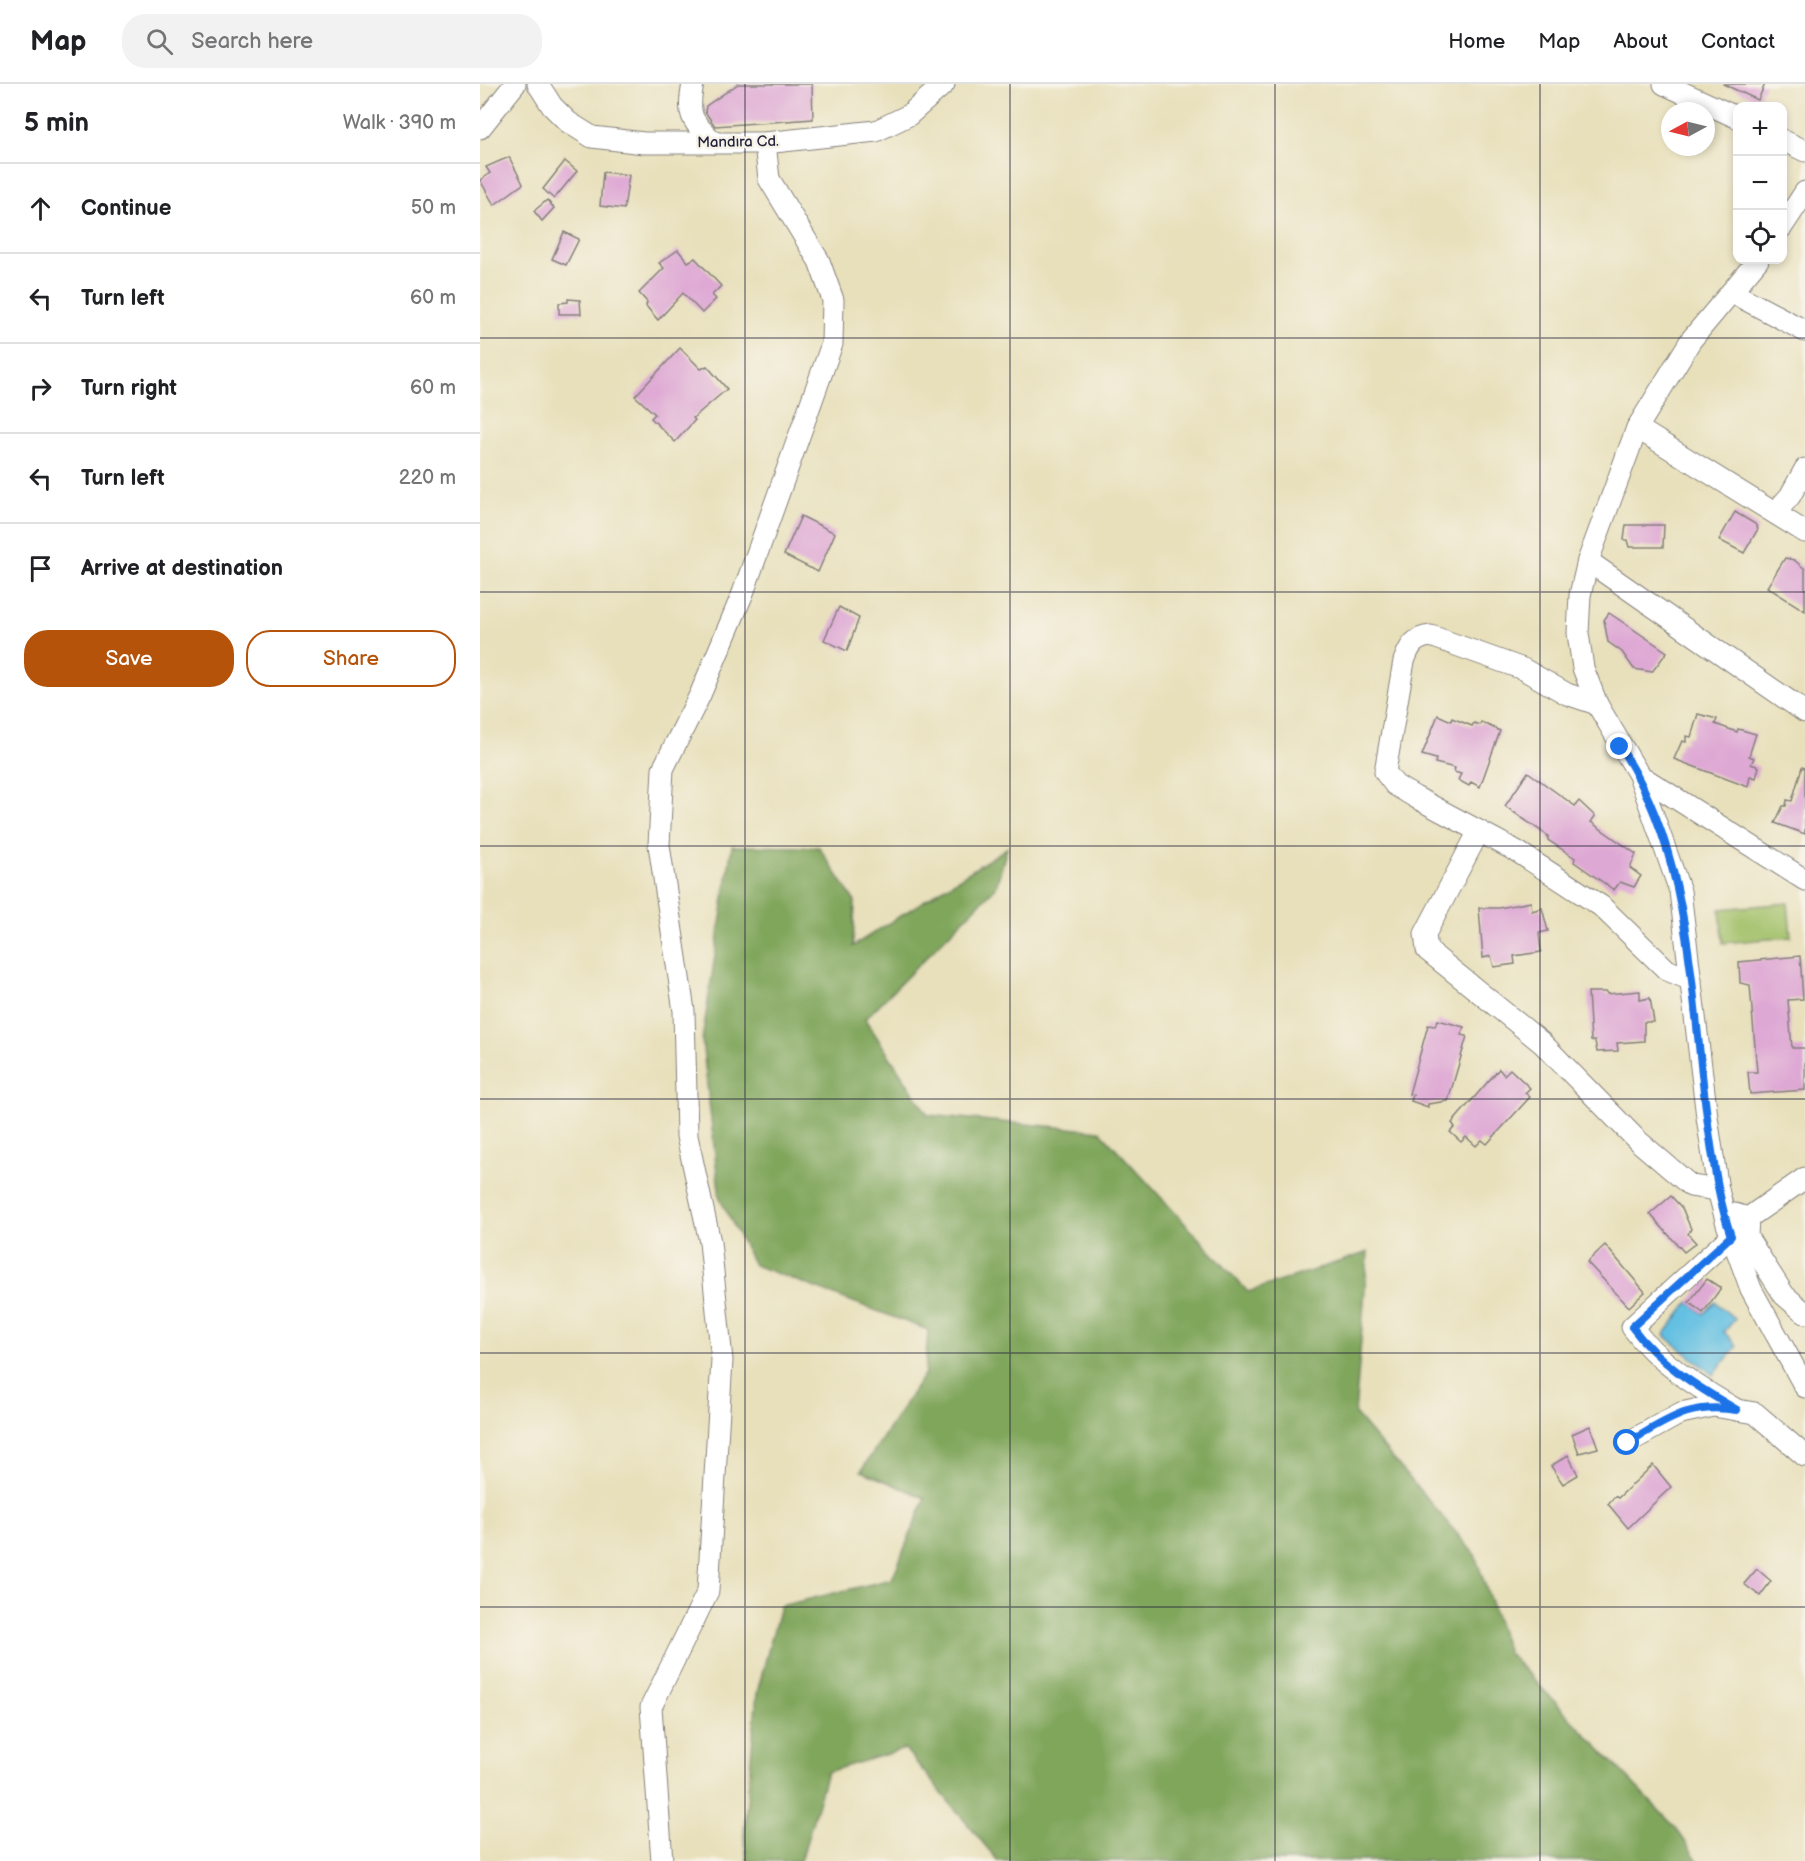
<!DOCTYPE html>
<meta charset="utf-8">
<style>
body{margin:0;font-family:"Balsamiq Sans",sans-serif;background:#f2f2f2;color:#202124}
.controls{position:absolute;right:18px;top:18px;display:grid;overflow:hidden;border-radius:12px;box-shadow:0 3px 9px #0003}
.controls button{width:54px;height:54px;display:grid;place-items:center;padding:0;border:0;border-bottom:2px solid #e0e0e0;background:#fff;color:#202124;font:30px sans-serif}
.compass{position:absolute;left:1181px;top:18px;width:54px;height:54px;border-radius:50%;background:#fff;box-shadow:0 3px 9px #0003;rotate:263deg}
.stop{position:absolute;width:18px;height:18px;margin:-14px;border:4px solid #1a73e8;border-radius:50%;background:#fff}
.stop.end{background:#1a73e8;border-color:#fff;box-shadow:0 2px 6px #0008}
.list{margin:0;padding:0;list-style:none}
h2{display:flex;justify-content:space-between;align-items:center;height:78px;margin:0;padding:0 24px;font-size:26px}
h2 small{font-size:20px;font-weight:400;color:#757577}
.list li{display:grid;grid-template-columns:39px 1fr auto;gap:18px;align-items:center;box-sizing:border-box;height:90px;padding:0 24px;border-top:2px solid #e0e0e0}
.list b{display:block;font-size:22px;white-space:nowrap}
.list em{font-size:20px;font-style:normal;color:#757577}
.actions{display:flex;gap:12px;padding:18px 24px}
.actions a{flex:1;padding:14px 0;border:2px solid #b45309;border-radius:24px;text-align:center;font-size:21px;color:#b45309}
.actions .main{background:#b45309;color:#fff}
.icon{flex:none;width:33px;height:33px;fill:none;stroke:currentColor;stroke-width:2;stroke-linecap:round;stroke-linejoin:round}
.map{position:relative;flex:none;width:1325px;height:1777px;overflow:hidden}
header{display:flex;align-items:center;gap:36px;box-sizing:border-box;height:84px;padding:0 30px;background:#fff;border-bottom:2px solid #e0e0e0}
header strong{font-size:28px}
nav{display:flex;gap:33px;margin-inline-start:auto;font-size:21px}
.search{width:420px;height:54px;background:#f2f2f2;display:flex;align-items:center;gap:15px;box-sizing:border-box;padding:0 21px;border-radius:24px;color:#757577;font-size:22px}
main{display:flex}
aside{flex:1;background:#fff}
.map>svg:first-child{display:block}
.green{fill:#a1c067;stroke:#627151;stroke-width:1.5}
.forest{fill:#80a65c;stroke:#51644c;stroke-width:1.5}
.water{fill:#64c0e2;stroke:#43718e;stroke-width:1.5}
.building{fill:#dea8d4}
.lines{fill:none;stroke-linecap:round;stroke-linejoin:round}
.minor-casing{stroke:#85817b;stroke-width:23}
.minor{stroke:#fff;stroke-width:21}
.route{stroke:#1a73e8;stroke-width:8}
.grid{fill:none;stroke:#22223b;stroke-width:1.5;stroke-opacity:0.55}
.labels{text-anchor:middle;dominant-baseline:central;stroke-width:5;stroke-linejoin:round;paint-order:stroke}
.street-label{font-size:15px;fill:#22223b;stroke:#f7f3e8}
</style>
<header>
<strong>Map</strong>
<div class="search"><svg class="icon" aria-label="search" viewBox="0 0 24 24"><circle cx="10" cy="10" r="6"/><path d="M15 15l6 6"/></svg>Search here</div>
<nav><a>Home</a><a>Map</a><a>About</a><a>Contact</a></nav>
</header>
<main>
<aside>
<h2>5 min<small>Walk · 390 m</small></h2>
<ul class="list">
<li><svg class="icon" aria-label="ahead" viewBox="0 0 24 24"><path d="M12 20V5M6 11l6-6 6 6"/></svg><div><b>Continue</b></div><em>50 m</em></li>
<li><svg class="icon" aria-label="left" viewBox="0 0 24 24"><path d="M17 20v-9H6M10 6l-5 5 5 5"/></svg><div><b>Turn left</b></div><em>60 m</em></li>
<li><svg class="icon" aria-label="right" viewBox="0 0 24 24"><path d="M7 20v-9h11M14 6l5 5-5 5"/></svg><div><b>Turn right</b></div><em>60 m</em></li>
<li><svg class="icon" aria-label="left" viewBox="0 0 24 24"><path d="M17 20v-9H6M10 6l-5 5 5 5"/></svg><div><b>Turn left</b></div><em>220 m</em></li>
<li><svg class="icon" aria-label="arrive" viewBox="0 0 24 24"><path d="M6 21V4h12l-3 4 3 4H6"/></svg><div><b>Arrive at destination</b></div></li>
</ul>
<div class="actions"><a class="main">Save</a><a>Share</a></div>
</aside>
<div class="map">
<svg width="1325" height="1777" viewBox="0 0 1325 1777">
<rect width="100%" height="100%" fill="#f7f3e8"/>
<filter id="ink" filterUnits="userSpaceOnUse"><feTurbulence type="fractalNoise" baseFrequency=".0167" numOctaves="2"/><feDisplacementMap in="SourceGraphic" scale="12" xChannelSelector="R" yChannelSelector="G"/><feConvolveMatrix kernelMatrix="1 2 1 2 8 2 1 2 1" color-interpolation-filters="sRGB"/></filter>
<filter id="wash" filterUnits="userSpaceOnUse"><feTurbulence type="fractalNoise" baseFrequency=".008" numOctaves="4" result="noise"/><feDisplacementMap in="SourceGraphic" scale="24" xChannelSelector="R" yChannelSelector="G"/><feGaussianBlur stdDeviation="1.35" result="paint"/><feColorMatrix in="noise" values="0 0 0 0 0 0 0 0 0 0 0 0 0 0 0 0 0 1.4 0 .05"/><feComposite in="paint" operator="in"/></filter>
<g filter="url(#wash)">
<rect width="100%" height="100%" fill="#e8e0bb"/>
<path class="green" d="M1308,819l3,34 -68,6 -3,-34z"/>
<path class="forest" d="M252,762l87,1 36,55 -2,44 154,-98 -11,39 -131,132 63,96 172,16 148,161 120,-40 -13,162 120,141 33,98 168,175 22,33h-700l-93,-112 -78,23 -26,89h-54l-3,-27 13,-141 23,-87 112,-27 33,-81 -64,-27 64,-98 3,-43 -174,-65 -34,-66 -18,-159z"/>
<path class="water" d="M1209,1218l15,12 11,-12 20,17 -11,13 13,14 -24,29 -49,-40z"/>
<g id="blocks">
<g class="building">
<path d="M258,0h74l1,35 -98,7 -10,-14 1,-6z"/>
<path d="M1243,0h42l-7,16z"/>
<path d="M29,73l14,27 -29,21 -14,-25 10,-7 -4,-6z"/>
<path d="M85,77l12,10 -23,28 -11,-10z"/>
<path d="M123,88l26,3 -5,34 -24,-3z"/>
<path d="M67,116l7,8 -12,13 -8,-10z"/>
<path d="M84,148l15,7 -13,26 -14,-6z"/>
<path d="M198,166l10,12 7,-4 26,28 -9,9 4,4 -14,14 -19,-20 -25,27 -12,-14 1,-4 -8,-9 25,-25 -5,-5z"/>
<path d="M88,215l12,1 1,14h-22v-11l9,-1z"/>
<path d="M200,264l21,21 6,-3 20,23 -34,29 2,2 -20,22 -24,-24 4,-4 -20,-18z"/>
<path d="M1255,428l20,12 3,5 -14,24 -25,-13z"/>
<path d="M321,432l34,17 -17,39 -34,-17z"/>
<path d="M1146,441h38l-1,22h-34l-2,-7h-3z"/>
<path d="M1305,474l9,2 11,9v42l-38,-24z"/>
<path d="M359,523l20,11 -12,33 -23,-11z"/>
<path d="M1129,529l58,39 -15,20 -18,-3 -12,-17 -14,-10 -4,-22z"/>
<path d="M1218,630l19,5 -2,5 22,8 1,-3 18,5 -7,22 5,2 -3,6 8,3 -3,11 -6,-2 -2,11 -74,-28 8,-18 4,1v-6l5,1z"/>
<path d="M958,631l13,6 1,-3 20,8 2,-3 6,2 1,-3 19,9 -20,56 -9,-5 -2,4 -11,-6 3,-6 -7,-2 1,-4 -20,-5 1,-4 -14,-4z"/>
<path d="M1322,683l3,1v66l-30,-11 8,-17h3l1,-6 5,1z"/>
<path d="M1048,688l47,34 4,-5 16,15 -4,6 45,32 -6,14 11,8 -7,11 -14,-5 -6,8 -40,-28 1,-4 -27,-18v-4l-43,-30z"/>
<path d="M1051,818l1,9 10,-3 6,23 -9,2 2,19 -27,4 1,8 -21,3 -3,-11 -8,2 -4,-50h20z"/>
<path d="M1320,872l3,43 -15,1 4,48h13v42l-55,4 -2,-22h9l-7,-87 -10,-2 -1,-21z"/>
<path d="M1160,907v9l10,-2 4,24h-10v19l-27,2 1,8 -21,1 -2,-11h-4l-3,-49h19v2z"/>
<path d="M958,936l26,7 -3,8 6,1 -19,65 -20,3v3l-17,-6 2,-6 -4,-1 19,-69 7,1z"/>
<path d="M1019,985l5,6 6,-6 20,19 -5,5 5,4 -43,47 -5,-4 -6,6 -10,-9 -5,5 -11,-10 5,-5 -3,-4z"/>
<path d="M1191,1112l11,12 9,21 -3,5 8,9 -12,9 -34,-38z"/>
<path d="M1125,1161l40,47 -16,15 -42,-45z"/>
<path d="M1227,1195l14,9 -18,25 -14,-11z"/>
<path d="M1110,1342l8,22 -19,5 -7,-19z"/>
<path d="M1088,1371l10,20 -15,9 -12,-18z"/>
<path d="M1173,1381l18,22 -43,41 -20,-24 7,-8 3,2z"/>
<path d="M1277,1485l14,12 -11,15 -16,-12z"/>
</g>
</g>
</g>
<g filter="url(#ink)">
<use href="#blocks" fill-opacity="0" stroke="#85817b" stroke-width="1.5"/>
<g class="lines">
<defs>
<g id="minor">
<path d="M58,0l14,22 16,16 24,15 52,6h121l111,-12 33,-16 35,-31"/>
<path d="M213,0c-6,31 -2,37 21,58"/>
<path d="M1184,0l74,34"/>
<path d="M0,44l35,-44"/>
<path d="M1302,56l23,11"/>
<path d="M1302,143l23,-35"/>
<path d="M1278,176l-67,80 -54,88 -49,133 -8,34 -2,38 5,35 14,36 42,71 41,116 27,226 11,73 9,34 24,65 54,98"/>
<path d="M1253,209l72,38"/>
<path d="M1157,344l168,104"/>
<path d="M1295,429l15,-17 15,-27"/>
<path d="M1108,477l217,151"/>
<path d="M1117,620l-30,-10 -44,-25 -92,-33c-17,2 -21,9 -27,25l-19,111 10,13 20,12 103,55 83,54 66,64 24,10"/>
<path d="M1159,691l166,105"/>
<path d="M999,747l-54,103 2,16 115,93 95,97 54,46 27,4"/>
<path d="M1255,1130l13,4 57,-40"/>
<path d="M1268,1134l-1,19 37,58 21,18"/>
<path d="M1251,1152l-99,91c26,36 67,61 105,83"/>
<path d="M1147,1359l54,-30 32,-7 42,7 50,43"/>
<path d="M182,1777l-11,-154 57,-116 14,-231 -12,-118 -23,-106 -3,-125 -25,-166 4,-76 37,-74 43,-102 89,-249 1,-44 -14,-39 -50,-82 -4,-36"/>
</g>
</defs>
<use href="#minor" class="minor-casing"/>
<use href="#minor" class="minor"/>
</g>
</g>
<g class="lines" filter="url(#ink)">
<path class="route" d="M1140,663c76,114 70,260 90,391 5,34 10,66 21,98l-99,91c26,36 67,61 105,83 -49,-8 -69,10 -110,33"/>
</g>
<path class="grid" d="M265,0v1777M530,0v1777M795,0v1777M1060,0v1777M0,254h1325M0,508h1325M0,762h1325M0,1015h1325M0,1269h1325M0,1523h1325"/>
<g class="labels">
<g class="street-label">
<text transform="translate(258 58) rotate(-1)">Mandıra Cd.</text>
</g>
</g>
</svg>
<div class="controls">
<button>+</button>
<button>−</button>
<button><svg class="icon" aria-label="locate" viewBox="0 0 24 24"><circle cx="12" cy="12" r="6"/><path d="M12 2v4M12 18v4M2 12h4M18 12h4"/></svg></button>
</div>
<svg class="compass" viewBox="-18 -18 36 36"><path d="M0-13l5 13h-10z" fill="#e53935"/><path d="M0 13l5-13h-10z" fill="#757577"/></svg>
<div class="stop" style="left:1147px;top:1359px"></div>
<div class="stop end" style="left:1140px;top:663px"></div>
</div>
</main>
